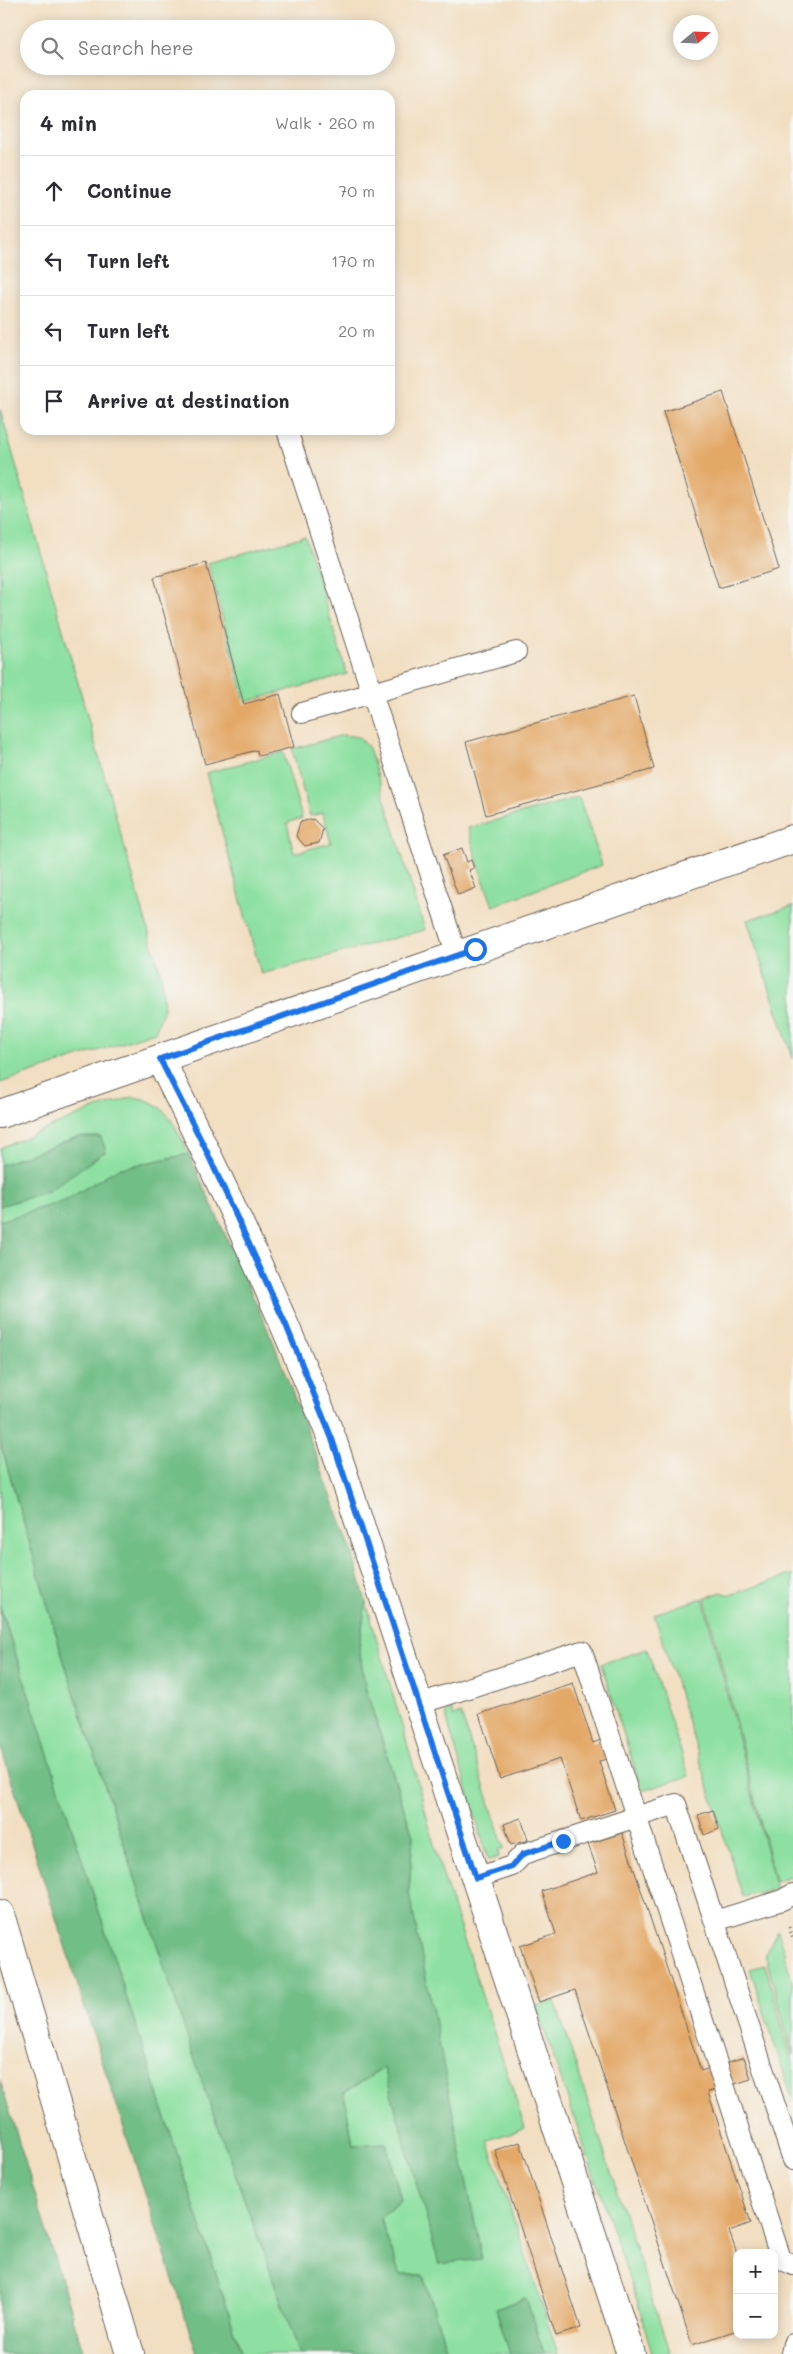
<!DOCTYPE html>
<meta charset="utf-8">
<style>
body{margin:0;font-family:Mali,sans-serif;background:#f7f7f7;color:#2b2b33}
.controls{position:absolute;right:15px;bottom:15px;display:grid;overflow:hidden;border-radius:10px;box-shadow:0 2px 12px #0003}
.controls button{width:45px;height:45px;display:grid;place-items:center;padding:0;border:0;border-bottom:1px solid #e1e1e2;background:#fff;color:#2b2b33;font:25px sans-serif}
.compass{position:absolute;left:673px;top:15px;width:45px;height:45px;border-radius:50%;background:#fff;box-shadow:0 2px 12px #0003;rotate:71deg}
.stop{position:absolute;width:15px;height:15px;margin:-11px;border:4px solid #1a73e8;border-radius:50%;background:#fff}
.stop.end{background:#1a73e8;border-color:#fff;box-shadow:0 1px 5px #0008}
.list{margin:0;padding:0;list-style:none}
h2{display:flex;justify-content:space-between;align-items:center;height:65px;margin:0;padding:0 20px;font-size:21px}
h2 small{font-size:16px;font-weight:400;color:#7c7c81}
.list li{display:grid;grid-template-columns:32px 1fr auto;gap:15px;align-items:center;box-sizing:border-box;height:70px;padding:0 20px;border-top:1px solid #e1e1e2}
.list b{display:block;font-size:19px;white-space:nowrap}
.list em{font-size:16px;font-style:normal;color:#7c7c81}
.icon{flex:none;width:28px;height:28px;fill:none;stroke:currentColor;stroke-width:2;stroke-linecap:round;stroke-linejoin:round}
.map{position:relative;flex:none;width:793px;height:2354px;overflow:hidden}
.search{position:absolute;background:#fff;box-shadow:0 2px 12px #0003;left:20px;top:20px;width:375px;height:55px;display:flex;align-items:center;gap:12px;box-sizing:border-box;padding:0 18px;border-radius:28px;color:#7c7c81;font-size:19px}
.panel{position:absolute;background:#fff;box-shadow:0 2px 12px #0003;left:20px;top:90px;width:375px;height:345px;border-radius:15px}
.map>svg:first-child{display:block}
.green{fill:#8de0a1;stroke:#547e5e}
.forest{fill:#72be87;stroke:#476d52}
.building{fill:#e3a867}
.lines{fill:none;stroke-linecap:round;stroke-linejoin:round}
.service-casing{stroke:#676056;stroke-width:22}
.minor-casing{stroke:#676056;stroke-width:30}
.path{stroke:#676056;stroke-width:3;stroke-dasharray:1 4;stroke-linecap:butt}
.service{stroke:#fff;stroke-width:20}
.minor{stroke:#fff;stroke-width:28}
.route{stroke:#1a73e8;stroke-width:6}
</style>
<div class="map">
<svg width="793" height="2354" viewBox="0 0 793 2354">
<rect width="100%" height="100%" fill="#f6f6f2"/>
<filter id="ink" filterUnits="userSpaceOnUse"><feTurbulence type="fractalNoise" baseFrequency=".02" numOctaves="2"/><feDisplacementMap in="SourceGraphic" scale="10" xChannelSelector="R" yChannelSelector="G"/><feConvolveMatrix kernelMatrix="1 2 1 2 8 2 1 2 1" color-interpolation-filters="sRGB"/></filter>
<filter id="wash" filterUnits="userSpaceOnUse"><feTurbulence type="fractalNoise" baseFrequency=".0096" numOctaves="4" result="noise"/><feDisplacementMap in="SourceGraphic" scale="20" xChannelSelector="R" yChannelSelector="G"/><feGaussianBlur stdDeviation="1.12" result="paint"/><feColorMatrix in="noise" values="0 0 0 0 0 0 0 0 0 0 0 0 0 0 0 0 0 1.4 0 .05"/><feComposite in="paint" operator="in"/></filter>
<g filter="url(#wash)">
<rect width="100%" height="100%" fill="#f2dfc2"/>
<g class="green">
<path d="M0,409l161,566 3,34 -9,23 -155,51z"/>
<path d="M305,536l42,138 -102,28 -37,-139z"/>
<path d="M343,735l16,2 10,11 56,182 -164,44 -55,-201 77,-21 19,66 -15,5 7,30 37,-10 -8,-30 -13,3 -18,-67z"/>
<path d="M579,797l23,68 -109,41 -13,-35 -12,-43z"/>
<path d="M793,906v153l-46,-139z"/>
<path d="M133,1097c34,4 42,29 56,57l-72,15 -51,31 -66,21v-15l48,-15 30,-54 -78,28v-17l94,-39z"/>
<path d="M0,1442l63,216 140,427 97,269h-58l-242,-748z"/>
<path d="M793,1574v303l-18,4 -70,-283 16,-6 9,3z"/>
<path d="M703,1598l73,291 -33,8 -89,-283z"/>
<path d="M366,1602l44,151 29,110 86,265 -37,12 70,214h-14l-19,-56 -29,11 14,45h-62l-25,-79h-23l-20,-57 21,-18 -15,-57 -33,2 -9,-52 40,-25 55,195 -30,-371 4,-56 -47,-146 -7,-42z"/>
<path d="M647,1649l42,127 -47,15 -41,-127z"/>
<path d="M452,1710l1,6 8,-2 43,134 -6,2 1,7 -11,3 -41,-140 -1,-8z"/>
<path d="M778,1931l15,54v70l-28,-101z"/>
<path d="M765,1965l28,98v38l-43,-132z"/>
<path d="M555,2001l115,353h-18l-13,-47 -103,-301z"/>
</g>
<g class="forest">
<path d="M78,1137h23l5,14 -58,40 -48,15v-41z"/>
<path d="M189,1154l84,187 79,210 14,51 -7,46 7,42 47,146 -4,56 73,367 -43,5 -55,-196 -40,25 9,52 33,-2 15,57 -21,18 20,57h23l25,79h-148l-97,-269 -140,-427 -63,-216v-221l66,-21 51,-31z"/>
<path d="M0,1606l242,748h-45l-197,-609z"/>
<path d="M0,2080l84,274h-84z"/>
<path d="M526,2298l18,56h-34l-14,-45z"/>
</g>
<g id="blocks">
<g class="building">
<path d="M723,392l56,177 -60,19 -56,-176z"/>
<path d="M206,563l38,141 36,-10 14,53 -36,9 -1,-6 -52,14 -51,-187z"/>
<path d="M634,696l20,73 -168,46 -20,-73z"/>
<path d="M313,819l10,10 -4,14 -14,3 -9,-10 4,-14z"/>
<path d="M462,848l5,14 4,-2 3,8 -5,2 7,18 -18,7 -15,-40z"/>
<path d="M573,1683l20,60 8,-3 6,19 -8,2 16,49 -34,11 -21,-62 -60,20 -21,-65z"/>
<path d="M713,1810l6,19 -15,6 -6,-20z"/>
<path d="M521,1818l7,22 -17,5 -7,-21z"/>
<path d="M622,1833l79,238 43,-14 7,22 -43,13 43,131 -22,8 8,23v76l-45,15 -117,-355 -36,12 -19,-56 36,-12 -14,-43 56,-19 -10,-28z"/>
<path d="M520,2142l61,186 -25,8 -61,-186z"/>
</g>
</g>
</g>
<g filter="url(#ink)">
<use href="#blocks" fill-opacity="0" stroke="#676056" stroke-width="1"/>
<g class="lines">
<defs>
<g id="service">
<path d="M287,430l170,526"/>
<path d="M302,713l214,-61"/>
<path d="M419,1704l163,-53 199,608 12,6"/>
<path d="M476,1878l36,-12 11,-12 153,-50 117,356"/>
<path d="M715,1921l67,-21 11,-6"/>
<path d="M791,2354l2,-10"/>
</g>
<g id="minor">
<path d="M160,1059c63,124 120,251 172,380l299,915"/>
<path d="M0,1114l793,-275"/>
<path d="M0,1914l130,440"/>
</g>
</defs>
<use href="#service" class="service-casing"/>
<use href="#minor" class="minor-casing"/>
<path class="path" d="M789,1927l4,13"/>
<use href="#service" class="service"/>
<use href="#minor" class="minor"/>
</g>
</g>
<g class="lines" filter="url(#ink)">
<path class="route" d="M475,949l-315,110 46,91 80,175 46,114 144,439 36,-12 11,-12 40,-13"/>
</g>
</svg>
<div class="controls">
<button>+</button>
<button>−</button>
</div>
<svg class="compass" viewBox="-18 -18 36 36"><path d="M0-13l5 13h-10z" fill="#e53935"/><path d="M0 13l5-13h-10z" fill="#7c7c81"/></svg>
<div class="stop" style="left:475px;top:949px"></div>
<div class="stop end" style="left:563px;top:1841px"></div>
<div class="search"><svg class="icon" aria-label="search" viewBox="0 0 24 24"><circle cx="10" cy="10" r="6"/><path d="M15 15l6 6"/></svg>Search here</div>
<section class="panel">
<h2>4 min<small>Walk · 260 m</small></h2>
<ul class="list">
<li><svg class="icon" aria-label="ahead" viewBox="0 0 24 24"><path d="M12 20V5M6 11l6-6 6 6"/></svg><div><b>Continue</b></div><em>70 m</em></li>
<li><svg class="icon" aria-label="left" viewBox="0 0 24 24"><path d="M17 20v-9H6M10 6l-5 5 5 5"/></svg><div><b>Turn left</b></div><em>170 m</em></li>
<li><svg class="icon" aria-label="left" viewBox="0 0 24 24"><path d="M17 20v-9H6M10 6l-5 5 5 5"/></svg><div><b>Turn left</b></div><em>20 m</em></li>
<li><svg class="icon" aria-label="arrive" viewBox="0 0 24 24"><path d="M6 21V4h12l-3 4 3 4H6"/></svg><div><b>Arrive at destination</b></div></li>
</ul>
</section>
</div>
